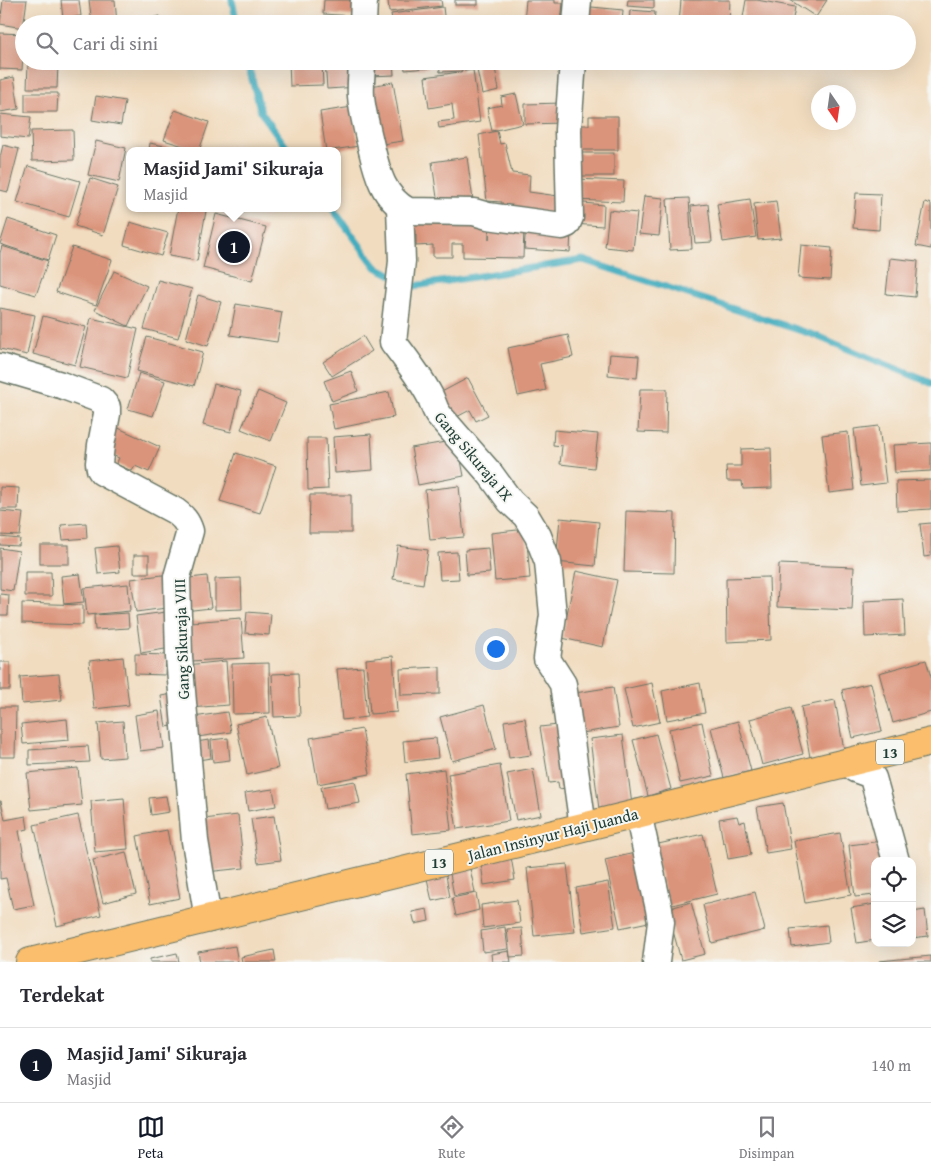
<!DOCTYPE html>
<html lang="id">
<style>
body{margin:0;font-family:"Gentium Book Plus",serif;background:#f7f7f7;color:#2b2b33}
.controls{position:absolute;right:15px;bottom:15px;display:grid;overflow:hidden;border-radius:10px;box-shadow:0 5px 20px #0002}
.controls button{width:45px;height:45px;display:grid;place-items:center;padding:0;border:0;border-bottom:1px solid #e1e1e2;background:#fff;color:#2b2b33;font:25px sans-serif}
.compass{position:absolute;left:811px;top:85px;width:45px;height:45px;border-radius:50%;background:#fff;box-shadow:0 5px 20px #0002;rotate:167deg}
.you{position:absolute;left:495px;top:648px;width:18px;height:18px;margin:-12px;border:4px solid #fff;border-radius:50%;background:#1a73e8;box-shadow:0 0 0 8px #1a73e833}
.badge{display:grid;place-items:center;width:32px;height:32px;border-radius:50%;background:#111827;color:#fff;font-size:16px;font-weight:700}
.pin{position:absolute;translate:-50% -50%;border:2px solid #fff;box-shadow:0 1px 5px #0006}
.popup{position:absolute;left:126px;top:147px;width:215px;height:65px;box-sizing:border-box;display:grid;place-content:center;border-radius:10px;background:#fff;filter:drop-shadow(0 1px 4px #0005);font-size:16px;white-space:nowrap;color:#7c7c81}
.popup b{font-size:19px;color:#2b2b33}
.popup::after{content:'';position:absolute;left:50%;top:100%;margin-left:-10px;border:10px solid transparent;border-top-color:#fff}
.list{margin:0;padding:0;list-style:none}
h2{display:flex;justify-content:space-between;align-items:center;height:65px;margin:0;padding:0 20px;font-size:21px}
h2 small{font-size:16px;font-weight:400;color:#7c7c81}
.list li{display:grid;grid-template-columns:32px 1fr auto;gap:15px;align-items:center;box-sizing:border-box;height:75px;padding:0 20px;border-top:1px solid #e1e1e2}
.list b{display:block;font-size:19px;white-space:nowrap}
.list p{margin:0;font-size:16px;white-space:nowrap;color:#7c7c81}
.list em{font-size:16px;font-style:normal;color:#7c7c81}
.icon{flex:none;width:28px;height:28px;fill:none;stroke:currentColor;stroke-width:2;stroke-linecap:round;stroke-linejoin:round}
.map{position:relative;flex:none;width:931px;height:962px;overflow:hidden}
.search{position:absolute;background:#fff;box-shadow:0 5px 20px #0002;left:15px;right:15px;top:15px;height:55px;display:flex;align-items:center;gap:12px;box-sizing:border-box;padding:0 18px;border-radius:28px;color:#7c7c81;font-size:19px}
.sheet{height:140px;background:#fff}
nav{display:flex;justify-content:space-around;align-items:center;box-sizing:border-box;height:70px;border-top:1px solid #e1e1e2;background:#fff;font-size:14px;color:#7c7c81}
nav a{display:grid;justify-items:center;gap:2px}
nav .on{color:#111827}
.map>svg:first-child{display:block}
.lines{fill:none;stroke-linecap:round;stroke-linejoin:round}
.stream{stroke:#3daabc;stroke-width:7}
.building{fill:#db947b}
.minor-casing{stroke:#687565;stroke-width:29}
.highway-casing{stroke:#687565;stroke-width:30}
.minor{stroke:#fff;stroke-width:26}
.highway{stroke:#fabe6d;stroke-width:28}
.labels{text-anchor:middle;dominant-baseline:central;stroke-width:4;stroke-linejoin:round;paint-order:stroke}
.shield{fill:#f6f6f2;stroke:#60746d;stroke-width:1}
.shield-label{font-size:15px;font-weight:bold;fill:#1f3d34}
.street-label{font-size:16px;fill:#1f3d34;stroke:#f6f6f2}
</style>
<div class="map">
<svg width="931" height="962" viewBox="0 0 931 962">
<rect width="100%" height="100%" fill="#f6f6f2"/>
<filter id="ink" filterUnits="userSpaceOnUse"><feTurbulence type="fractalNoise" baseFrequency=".02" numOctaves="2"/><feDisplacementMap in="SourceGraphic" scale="10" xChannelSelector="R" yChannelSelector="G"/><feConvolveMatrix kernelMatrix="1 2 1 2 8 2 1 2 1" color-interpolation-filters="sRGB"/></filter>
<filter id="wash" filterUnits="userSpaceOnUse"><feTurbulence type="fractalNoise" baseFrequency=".0096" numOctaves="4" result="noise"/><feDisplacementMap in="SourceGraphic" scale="20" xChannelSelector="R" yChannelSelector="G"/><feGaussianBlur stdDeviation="1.12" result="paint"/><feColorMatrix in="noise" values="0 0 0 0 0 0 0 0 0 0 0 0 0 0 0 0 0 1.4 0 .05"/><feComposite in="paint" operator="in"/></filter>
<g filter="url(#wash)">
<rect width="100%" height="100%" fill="#f1dcbf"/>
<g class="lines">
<g class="stream">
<path d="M232,0l5,24"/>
<path d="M247,61l14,51 28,39"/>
<path d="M332,208l44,59 20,10"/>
<path d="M405,282l10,4 168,-26 231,75 117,48"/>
</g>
</g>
<g id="blocks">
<g class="building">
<path d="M3,0h24l-4,28 -23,-4z"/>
<path d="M61,0h18l2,16 -18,3z"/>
<path d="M89,0h26l2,24h-25z"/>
<path d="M324,0h34l-5,16 -30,-2z"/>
<path d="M388,0h53l1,6 -53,6z"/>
<rect x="455" y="0" width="23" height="5"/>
<path d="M526,0h29v3h8l-2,19 -6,-1 -1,3 -30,-2z"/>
<path d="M628,0h26v8l-27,-2z"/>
<path d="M681,0h49l-1,24h-50z"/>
<path d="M746,0h11l38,7 -3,17h-43l-7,-1z"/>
<path d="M790,0h37l-11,17z"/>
<path d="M581,6l42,4 -1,14h-43z"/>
<path d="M443,7l2,17h-52l-2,-10z"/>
<path d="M630,10l25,2 -1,12h-25z"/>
<path d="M473,15l2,9h-27l-1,-6z"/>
<path d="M160,16l2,8h-31v-1z"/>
<path d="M0,33l24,1 -2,36 -22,-1z"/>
<path d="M289,61h33l1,24 -33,1z"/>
<path d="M325,61h31l2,26 -31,2z"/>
<path d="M369,61h24l1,14 -24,1z"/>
<path d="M404,61h24v7l-23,2z"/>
<path d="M439,61h23v10l-22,1z"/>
<path d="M494,62l5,28 -17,4 -6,-29z"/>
<path d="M28,64h30l-1,24h-30z"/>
<path d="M473,70l7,52 -41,6 -1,-6 16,-2 -2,-16 -23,4 -4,-31z"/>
<path d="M14,77l5,32 -19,3v-32z"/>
<path d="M393,82l10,59 -27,4 -11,-58z"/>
<path d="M25,93h33l-1,19h-32z"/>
<path d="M516,94l7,30 -31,7 -5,-23 15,-3 -1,-8z"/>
<path d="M96,96l29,5 -4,24 -29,-5z"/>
<path d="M563,103v20l-38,1v-20z"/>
<path d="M352,107l7,39 -33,5 -6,-39z"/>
<path d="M175,110l34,12 -10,29 -35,-11z"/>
<path d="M0,114l31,3 -3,22 -28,-3z"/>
<path d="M589,116h29v34h-42v-25h13z"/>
<path d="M73,130l1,30 -42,1 -1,-30z"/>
<path d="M497,131l3,13 5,-1 7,30 18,2 -1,17 29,4 -1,8 9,1 -2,18 -62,-7v-14l-15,-1 -8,-66z"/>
<path d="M96,141l30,7 -7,34 -31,-7z"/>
<path d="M150,143l23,5 -1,3h-23z"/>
<path d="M3,145l16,4 -11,43 -8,-2v-33z"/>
<rect x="577" y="153" width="37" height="23"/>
<path d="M467,157l6,43 -35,5 -6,-43z"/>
<path d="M28,166l52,15 -11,36 -52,-15z"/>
<path d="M90,178l28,9 -15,48 -28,-9z"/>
<path d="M575,179l49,2 -1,21 -49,-2z"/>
<path d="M856,193l25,1 -2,36 -26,-2z"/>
<path d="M644,196l19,2 -4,38 -20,-2z"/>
<path d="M689,198l3,51 -22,1 -3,-51z"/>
<path d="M750,199l6,38 -33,5 -6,-38z"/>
<path d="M776,201l5,37 -23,2 -4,-36z"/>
<path d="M574,202l30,3 -1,21 -31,-2z"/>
<path d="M925,202l6,2v45l-15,-3z"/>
<path d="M708,204l4,38 -17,1 -4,-37z"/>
<path d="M178,208h13l15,3 -9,50 -28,-5z"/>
<path d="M609,210l28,3 -4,37 -28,-3z"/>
<path d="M216,214l50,13 -14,54 -49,-13z"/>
<path d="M8,219l48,16 -8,25 -48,-16z"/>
<path d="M409,219h80v21l1,-18 34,5 -1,31 -60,-1v-13h-11v13h-19v-12l-17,1v-11h-8z"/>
<path d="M130,222l38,11 -7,23 -37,-11z"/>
<path d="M526,226l45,3 -1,23 -46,-3z"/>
<path d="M801,245l31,3 -2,32 -32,-2z"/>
<path d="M2,246l46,15 -12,34 -36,-11v-31z"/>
<path d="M72,247l40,13 -16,45 -40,-13z"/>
<path d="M890,258l28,3 -3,36 -29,-3z"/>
<path d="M114,271l33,15 -19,40 -33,-16z"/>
<path d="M158,280l34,9 -14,49 -34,-9z"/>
<path d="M198,295l23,7 -13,44 -22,-7z"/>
<path d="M236,304l46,8 -5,30 -47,-7z"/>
<path d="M0,308l35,7 -8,40 -27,-6z"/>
<path d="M43,316l43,11 -11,38 -42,-11z"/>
<path d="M91,318l47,11 -11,49 -47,-11z"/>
<path d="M568,335l5,22 -33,7 6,26 -28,6 -10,-48z"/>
<path d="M363,336l9,15 -40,25 -9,-14z"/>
<path d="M147,337l56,15 -9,34 -57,-15z"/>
<path d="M610,354l29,2 -2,22 -29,-3z"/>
<path d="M351,371l7,20 -26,10 -8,-20z"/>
<path d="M139,373l26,8 -12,35 -25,-7z"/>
<path d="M468,378l20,37 -12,6 -6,-11 -21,11 -13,-26z"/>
<path d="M214,384l27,7 -10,41 -28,-7z"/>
<path d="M640,389h27l-1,44 -28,-1z"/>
<path d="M258,391l28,12 -15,38 -30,-12z"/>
<path d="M389,392l5,25 -60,12 -5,-25z"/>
<path d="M114,426l46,21 -11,25 -14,-6 -3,5 -16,-7 3,-6 -17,-7z"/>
<path d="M879,426l7,57 -25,3 -7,-57z"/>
<path d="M554,430l44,4 -4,34 -34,-4 2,-18 -9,-1z"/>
<path d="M848,432l6,58 -25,3 -7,-58z"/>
<path d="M371,434l2,36 -38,3 -2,-36z"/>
<path d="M307,438h19l2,51 -20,1z"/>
<path d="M457,440l7,36 -46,9 -7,-37z"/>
<path d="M931,443v28l-36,2 -2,-28z"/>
<path d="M771,448l1,40 -29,1 -1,-8h-15l-1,-15h15v-17z"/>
<path d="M236,453l40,13 -16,47 -40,-12z"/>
<path d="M931,480v29l-34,2 -1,-30z"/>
<path d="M459,486l5,51 -34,3 -5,-50z"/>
<path d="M0,487l19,1 -1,21h-18z"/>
<path d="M310,495h41v38h-42z"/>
<path d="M0,511l23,2 -3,23 -20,-1z"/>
<path d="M626,511l49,2 -1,60 -50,-1z"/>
<path d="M560,518l39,4 -4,44 -39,-4z"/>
<path d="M86,523l1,15 -24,2 -2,-15z"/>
<path d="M931,523v33l-7,1 -4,-33z"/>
<path d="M526,529l4,49 -35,3 -4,-48z"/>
<path d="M0,537l20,2 -1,7 -19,-1z"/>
<rect x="40" y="545" width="29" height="19"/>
<path d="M117,546l3,26 -22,2 -3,-26z"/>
<path d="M398,546l30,4 -5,34 -30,-5z"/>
<path d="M0,548l19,3 -6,40 -13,-2z"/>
<path d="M488,548l2,25 -23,2 -2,-25z"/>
<path d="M457,552l2,27 -19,1 -2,-27z"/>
<rect x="134" y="555" width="15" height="18"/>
<path d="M779,564l75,3 -2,43 -75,-3z"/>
<path d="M576,571l41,9 -14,67 -41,-9z"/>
<path d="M25,572h26l1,24h-27z"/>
<path d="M80,574l4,28 -20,2 -3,-28z"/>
<path d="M170,574l4,33 -38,5 -5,-33z"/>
<path d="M207,576l4,32 -27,3 -3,-32z"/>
<path d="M769,577l2,63 -44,2 -1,-64z"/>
<path d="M241,578l1,31 -27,1v-31z"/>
<path d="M128,584l2,27 -43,4 -3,-27z"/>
<path d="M0,594l9,1 -1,20h-8z"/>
<path d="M903,599l2,36 -40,2 -1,-36z"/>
<path d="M22,603l61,2v20l-61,-2z"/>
<path d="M166,612l5,36 -30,5 -5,-37z"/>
<path d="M247,612l24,2 -2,21 -24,-2z"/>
<path d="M128,613l1,15 -34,2 -1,-15z"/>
<path d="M241,618l3,40 -52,3 -2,-39z"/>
<path d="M135,654l31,1 -1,20 -30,-1z"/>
<path d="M393,656l4,56 -27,2 -4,-55z"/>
<path d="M123,657l6,48 -35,4 -5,-48z"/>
<path d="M926,660l5,17v35l-38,11 -14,-50z"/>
<path d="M226,661l3,44 -40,3 -3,-43z"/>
<rect x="0" y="662" width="10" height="28"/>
<path d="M269,663l1,50 -37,1 -1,-50z"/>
<path d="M363,667l4,50 -25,3 -5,-51z"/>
<path d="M440,667v27l-39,1 -1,-26z"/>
<path d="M298,673l2,43 -26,1 -2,-43z"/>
<path d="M59,674l3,26 -40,4 -2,-27z"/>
<path d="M652,683l8,39 -27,6 -9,-39z"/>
<path d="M700,683l5,30 -38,7 -5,-29z"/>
<path d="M871,683l11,48 -29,7 -11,-48z"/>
<path d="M613,687l6,40 -37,6 -7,-40z"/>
<path d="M179,693l5,31 -18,3 -5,-31z"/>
<path d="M835,700l9,50 -34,7 -9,-50z"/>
<path d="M484,705l12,44 -44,12 -12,-44z"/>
<path d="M0,707h16l-1,50h-15z"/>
<path d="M791,708l12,46 -41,11 -12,-46z"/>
<path d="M159,711l5,37 -24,3 -5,-36z"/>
<path d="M227,712l4,20 -40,6 -4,-20z"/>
<path d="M267,717l11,51 -31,7 -11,-51z"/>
<path d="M525,718l6,37 -22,3 -5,-37z"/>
<path d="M67,719l2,21 -46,4 -2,-20z"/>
<path d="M123,721l2,36 -24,2 -3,-36z"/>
<path d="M738,721l13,50 -27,7 -13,-50z"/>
<path d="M702,722l11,54 -33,7 -11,-54z"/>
<path d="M567,724l5,63 -13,2 -1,-7 -9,1 -9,-56z"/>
<path d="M362,729l8,45 -52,10 -8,-46z"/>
<path d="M656,734l15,55 -23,7 -15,-56z"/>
<path d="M623,735l9,70 -33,4 -9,-70z"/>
<path d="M228,738l2,22 -17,2 -2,-22z"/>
<path d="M436,738l2,20 -33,4 -2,-21z"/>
<path d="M209,740l2,18 -13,2 -2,-18z"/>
<path d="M88,746l2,16 -61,3v-15z"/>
<path d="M500,765l9,56 -52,8 -9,-55z"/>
<path d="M78,768l4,37 -51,5 -4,-37z"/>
<path d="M444,769l7,61 -39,4 -6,-60z"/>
<path d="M533,769l8,46 -25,5 -9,-46z"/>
<path d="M355,781l5,22 -35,6 -4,-22z"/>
<path d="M273,789l3,17 -28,5 -3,-18z"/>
<path d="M166,796l3,16 -18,3 -2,-17z"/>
<path d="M124,798l4,51 -33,3 -4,-51z"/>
<path d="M0,801h1l4,19 21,-4 2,13 -9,2 15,74 -21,4 -7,-31 -6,1z"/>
<path d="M783,803l8,46 -25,4 -9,-46z"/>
<path d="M78,815l23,100 -44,11 -23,-101z"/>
<path d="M238,815l6,53 -38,4 -11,-52z"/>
<path d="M274,816l7,44 -23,3 -7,-44z"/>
<path d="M737,816l2,7 6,-2 6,34 -23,4 -3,-17 -2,1 -4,-24z"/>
<path d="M167,830l13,68 -30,6 -13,-68z"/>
<path d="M840,833l11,62 -46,8 -11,-62z"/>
<path d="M703,834l14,60 -49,12 -14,-61z"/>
<path d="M882,841l3,20h-10v34l-20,2 -6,-52z"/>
<path d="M510,851l5,29 -31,5 -4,-29z"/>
<path d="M643,851l15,69 -38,8 -15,-68z"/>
<path d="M126,852l10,42 -33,9 -10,-43z"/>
<path d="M469,864l6,28 -21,4 -5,-28z"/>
<path d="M567,864l8,68 -41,4 -7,-68z"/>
<path d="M445,870l5,27 -18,4 -6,-27z"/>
<path d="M608,882l7,45 -32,5 -7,-44z"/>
<path d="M755,892l10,38 -53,13 -9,-38z"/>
<path d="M476,893l3,17 -23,6 -4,-18z"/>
<path d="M517,900l3,23 -37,5 -2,-23z"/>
<path d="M691,902l14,52 -24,6 -14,-51z"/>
<path d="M875,904v36l-18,3 -6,-35z"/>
<path d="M427,909l2,12 -14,3 -3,-12z"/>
<path d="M925,910l3,26 -16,2v-26z"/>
<path d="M827,925l2,17 -37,5 -2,-18z"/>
<path d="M505,927l3,22 -25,3 -2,-21z"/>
<path d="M522,928l2,28 -14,1 -3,-28z"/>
<path d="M235,946l3,16h-38l-2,-10z"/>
<path d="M274,950l2,12h-34l-1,-5z"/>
<path d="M509,951l2,11h-19l-1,-8z"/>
<path d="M177,953l2,9h-29v-3z"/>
<path d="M931,956v6h-52v-1z"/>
</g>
</g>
</g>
<g filter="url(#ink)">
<use href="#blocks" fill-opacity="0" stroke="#687565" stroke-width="1"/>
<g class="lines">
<defs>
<g id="minor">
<path d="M363,24l1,-24"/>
<path d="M576,24l2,-24"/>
<path d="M362,61c0,12 -2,24 -1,35 1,15 5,28 8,42 7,28 11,58 39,73l66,1 14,4 74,10 5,-2 3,-7 -2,-87 5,-69"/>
<path d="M400,207l2,54 -9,81c13,17 27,35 37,54 3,6 4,12 8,18l53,61 19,26 16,15 12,20 10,26 5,53 -6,44 16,25 20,143"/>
<path d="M0,367l61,18 40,15 6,7v7l-6,31 -2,18 1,6 2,3 73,39c8,6 12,10 15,20l-13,46 2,80 16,184 13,78"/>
<path d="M848,762l7,7 14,5 4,4 23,83"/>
<path d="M638,813l21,96 2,13 -5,40"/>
</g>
<path id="highway" d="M30,962l901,-220"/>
</defs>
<use href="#minor" class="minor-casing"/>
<use href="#highway" class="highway-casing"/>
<use href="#minor" class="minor"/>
<use href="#highway" class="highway"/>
</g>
</g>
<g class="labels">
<g class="shield">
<rect x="876" y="739.5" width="28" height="25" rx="4"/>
<rect x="425" y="849.5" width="28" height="25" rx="4"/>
</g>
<g class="shield-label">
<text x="890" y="752">13</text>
<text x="439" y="862">13</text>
</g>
<g class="street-label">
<text transform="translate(474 456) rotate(50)">Gang Sikuraja IX</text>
<text transform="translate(181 639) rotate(-92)">Gang Sikuraja VIII</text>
<text transform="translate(553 834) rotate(-14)">Jalan Insinyur Haji Juanda</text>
</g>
</g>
</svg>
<div class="controls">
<button><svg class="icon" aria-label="locate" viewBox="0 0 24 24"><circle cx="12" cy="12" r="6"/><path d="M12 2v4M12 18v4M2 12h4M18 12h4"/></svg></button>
<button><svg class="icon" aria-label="layers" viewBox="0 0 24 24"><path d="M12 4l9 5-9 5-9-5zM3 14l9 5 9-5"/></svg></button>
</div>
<svg class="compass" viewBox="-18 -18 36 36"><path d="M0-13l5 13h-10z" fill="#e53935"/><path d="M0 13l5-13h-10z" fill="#7c7c81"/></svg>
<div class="you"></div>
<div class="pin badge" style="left:234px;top:247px">1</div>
<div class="popup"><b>Masjid Jami' Sikuraja</b>Masjid</div>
<div class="search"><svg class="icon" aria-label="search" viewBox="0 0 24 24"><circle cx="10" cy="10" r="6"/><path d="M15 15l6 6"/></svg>Cari di sini</div>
</div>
<section class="sheet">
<h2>Terdekat<small></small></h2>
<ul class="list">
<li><span class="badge">1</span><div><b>Masjid Jami' Sikuraja</b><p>Masjid</p></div><em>140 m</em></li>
</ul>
</section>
<nav>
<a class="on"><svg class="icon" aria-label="map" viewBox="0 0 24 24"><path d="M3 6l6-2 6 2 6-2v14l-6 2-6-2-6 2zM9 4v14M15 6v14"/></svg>Peta</a>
<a><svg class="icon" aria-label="directions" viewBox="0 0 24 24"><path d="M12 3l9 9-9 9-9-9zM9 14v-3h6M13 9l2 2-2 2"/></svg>Rute</a>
<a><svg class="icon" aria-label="saved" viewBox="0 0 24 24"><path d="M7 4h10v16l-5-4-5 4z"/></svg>Disimpan</a>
</nav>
